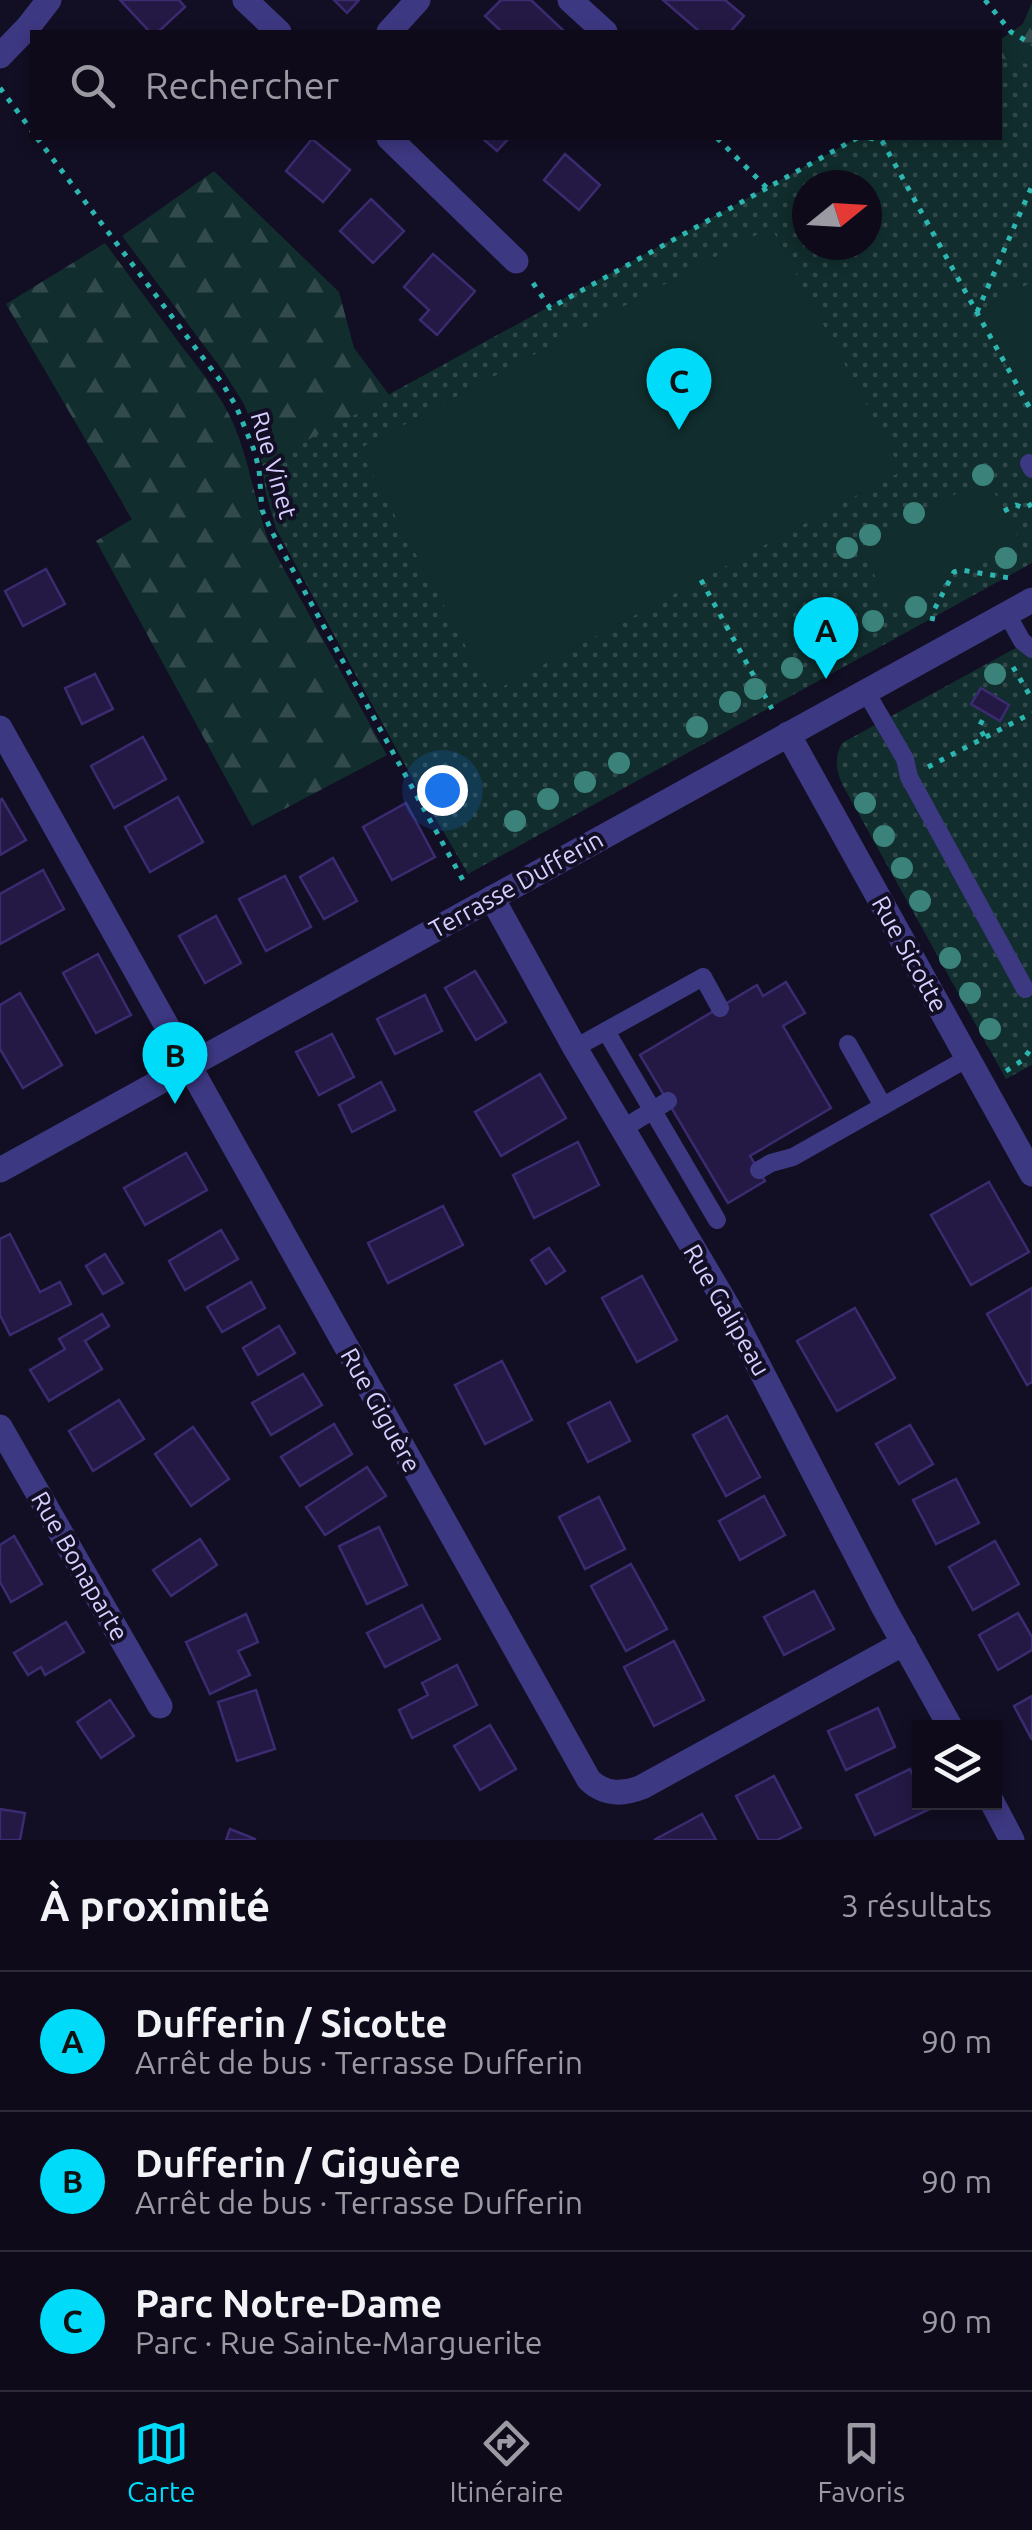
<!DOCTYPE html>
<html lang="fr">
<meta charset="utf-8">
<style>
body{margin:0;font-family:Ubuntu,sans-serif;background:#171323;color:#f1f3f6}
.controls{position:absolute;right:30px;bottom:30px;display:grid;overflow:hidden;border-radius:0px;box-shadow:0 5px 15px #0003}
.controls button{width:90px;height:90px;display:grid;place-items:center;padding:0;border:0;border-bottom:2px solid #2e2b39;background:#0e0a1a;color:#f1f3f6;font:50px sans-serif}
.compass{position:absolute;left:792px;top:170px;width:90px;height:90px;border-radius:50%;background:#0e0a1a;box-shadow:0 5px 15px #0003;rotate:72deg}
.you{position:absolute;left:442px;top:790px;width:35px;height:35px;margin:-25px;border:8px solid #fff;border-radius:50%;background:#1a73e8;box-shadow:0 0 0 15px #1a73e833}
.badge{display:grid;place-items:center;width:65px;height:65px;border-radius:50%;background:#00dbfa;color:#111;font-size:32px;font-weight:700}
.pin{position:absolute;translate:-50% -82px;filter:drop-shadow(0 2px 5px #0008)}
.pin::after{content:'';position:absolute;top:52px;width:35px;height:30px;background:inherit;clip-path:polygon(0 0,100% 0,50% 100%)}
.list{margin:0;padding:0;list-style:none}
h2{display:flex;justify-content:space-between;align-items:center;height:130px;margin:0;padding:0 40px;font-size:42px}
h2 small{font-size:32px;font-weight:400;color:#9b9aa2}
.list li{display:grid;grid-template-columns:65px 1fr auto;gap:30px;align-items:center;box-sizing:border-box;height:140px;padding:0 40px;border-top:2px solid #2e2b39}
.list b{display:block;font-size:38px;white-space:nowrap}
.list p{margin:0;font-size:32px;white-space:nowrap;color:#9b9aa2}
.list em{font-size:32px;font-style:normal;color:#9b9aa2}
.icon{flex:none;width:55px;height:55px;fill:none;stroke:currentColor;stroke-width:2;stroke-linecap:round;stroke-linejoin:round}
.map{position:relative;flex:none;width:1032px;height:1840px;overflow:hidden}
.search{position:absolute;background:#0e0a1a;box-shadow:0 5px 15px #0003;left:30px;right:30px;top:30px;height:110px;display:flex;align-items:center;gap:25px;box-sizing:border-box;padding:0 35px;border-radius:0px;color:#9b9aa2;font-size:38px}
.sheet{height:550px;background:#0e0a1a}
nav{display:flex;justify-content:space-around;align-items:center;box-sizing:border-box;height:140px;border-top:2px solid #2e2b39;background:#0e0a1a;font-size:28px;color:#9b9aa2}
nav a{display:grid;justify-items:center;gap:5px}
nav .on{color:#00dbfa}
.map>svg:first-child{display:block}
.grass{fill:url(#grass-dots);fill-rule:evenodd}
.forest{fill:url(#forest-firs)}
.pitch{fill:#112d2d}
.building{fill:#231944;stroke:#3b2b70;stroke-width:2.5}
.lines{fill:none;stroke-linecap:round;stroke-linejoin:round}
.path{stroke:#2db5b0;stroke-width:5;stroke-dasharray:5 8;stroke-linecap:butt}
.service{stroke:#3d3882;stroke-width:18}
.minor{stroke:#3d3882;stroke-width:25}
.tertiary{stroke:#3d3882;stroke-width:25}
.tree{fill:#3a827a}
.labels{text-anchor:middle;dominant-baseline:central;stroke-width:8;stroke-linejoin:round;paint-order:stroke}
.street-label{font-size:25px;fill:#d6cfff;stroke:#120e23}
</style>
<div class="map">
<svg width="1032" height="1840" viewBox="0 0 1032 1840">
<defs>
<pattern id="grass-dots" width="8" height="8" patternUnits="userSpaceOnUse" patternTransform="scale(2.5)"><rect width="8" height="8" fill="#112d2d"/><path d="M2 2h.1M6 6h.1" fill="none" stroke="#334a4c" stroke-width="1.8" stroke-linecap="round"/></pattern>
<pattern id="forest-firs" width="22" height="20" patternUnits="userSpaceOnUse" patternTransform="scale(2.5)"><rect width="22" height="20" fill="#112d2d"/><path d="M5 1l3.5 6h-7zM16 11l3.5 6h-7z" fill="#334a4c"/></pattern>
</defs>
<rect width="100%" height="100%" fill="#120e23"/>
<g class="grass">
<path d="M1032,3v560l-564,311 -53,-91 -139,-254 -10,-35 -4,-30 595,-326h143v-98l23,-16zM807,185h60v60h-60z"/>
<path d="M1032,639v426l-26,14 -164,-295c-6,-14 -8,-26 0,-41z"/>
</g>
<g class="forest">
<path d="M1032,3v62l-32,-7v-18l23,-16z"/>
<path d="M214,171l125,121 15,56 36,48 -128,68 -5,-27 -13,-33 -21,-33 -101,-135z"/>
<path d="M105,243c26,35 52,70 78,105 19,24 39,49 51,77 16,38 21,79 35,117l118,213 -135,71 -156,-285 36,-22 -126,-215z"/>
</g>
<g class="pitch">
<path d="M771,227l131,244 -411,222 -132,-244z"/>
<path d="M1032,282v130l-55,-100z"/>
<path d="M986,477l35,65 -49,26 -15,-2 -7,3 -7,16 -48,26 -36,-63z"/>
</g>
<g class="building">
<path d="M120,0h59l6,7 -27,25h-8z"/>
<path d="M334,0h25l-12,13z"/>
<path d="M501,0h30l34,32h-63l-17,-16z"/>
<path d="M663,0h62l19,16 -14,16h-30z"/>
<path d="M482,138h27l-12,13z"/>
<path d="M312,139l38,31 -27,32 -37,-31z"/>
<path d="M565,154l35,31 -21,25 -35,-30z"/>
<path d="M371,199l33,32 -31,32 -33,-32z"/>
<path d="M433,254l42,37 -38,44 -17,-15 9,-10 -25,-23z"/>
<path d="M46,569l19,35 -42,22 -18,-35z"/>
<path d="M95,674l18,35 -31,15 -17,-36z"/>
<path d="M981,688l28,17 -9,16 -29,-17z"/>
<path d="M143,737l23,42 -52,29 -23,-42z"/>
<path d="M178,797l25,45 -53,30 -25,-45z"/>
<path d="M2,799l24,41 -26,15v-55z"/>
<path d="M406,803l29,54 -43,23 -29,-53z"/>
<path d="M333,858l24,43 -33,18 -24,-42z"/>
<path d="M43,870l21,39 -64,35v-50z"/>
<path d="M285,876l26,51 -45,24 -27,-52z"/>
<path d="M216,916l25,47 -36,20 -26,-47z"/>
<path d="M98,954l33,61 -35,18 -33,-60z"/>
<path d="M475,971l31,51 -30,18 -31,-52z"/>
<path d="M786,982l19,31 -22,13 48,82 -81,48 15,25 -37,22 -88,-148 117,-70 6,11z"/>
<path d="M20,993l42,72 -39,23 -23,-39v-44z"/>
<path d="M425,995l17,36 -47,23 -18,-35z"/>
<path d="M332,1034l22,43 -35,18 -23,-43z"/>
<path d="M540,1074l26,44 -65,38 -26,-44z"/>
<path d="M381,1082l14,28 -43,22 -13,-27z"/>
<path d="M578,1142l21,43 -65,33 -21,-43z"/>
<path d="M186,1153l21,37 -62,35 -21,-37z"/>
<path d="M989,1182l40,70 -58,33 -40,-70z"/>
<path d="M443,1206l20,39 -75,38 -20,-40z"/>
<path d="M221,1230l17,29 -53,31 -16,-29z"/>
<path d="M10,1234l30,58 20,-10 11,22 -61,31 -10,-20v-76z"/>
<path d="M549,1248l16,23 -19,13 -15,-24z"/>
<path d="M105,1254l18,29 -20,11 -17,-28z"/>
<path d="M642,1276l35,64 -40,22 -35,-64z"/>
<path d="M251,1282l14,26 -43,24 -15,-25z"/>
<path d="M1032,1288v94l-5,3 -40,-71z"/>
<path d="M855,1308l40,70 -58,33 -40,-70z"/>
<path d="M102,1314l7,12 -24,15 17,28 -53,32 -19,-31 35,-21 -6,-10z"/>
<path d="M279,1326l16,27 -37,22 -15,-27z"/>
<path d="M502,1361l30,59 -47,24 -30,-59z"/>
<path d="M303,1374l19,31 -51,30 -19,-32z"/>
<path d="M119,1400l25,39 -51,32 -24,-40z"/>
<path d="M610,1402l20,39 -42,21 -20,-39z"/>
<path d="M727,1416l33,61 -34,19 -33,-61z"/>
<path d="M334,1424l18,30 -52,32 -19,-29z"/>
<path d="M910,1425l23,39 -34,20 -23,-40z"/>
<path d="M193,1427l36,52 -38,27 -36,-52z"/>
<path d="M367,1467l19,29 -61,39 -19,-28z"/>
<path d="M956,1479l23,44 -43,21 -23,-44z"/>
<path d="M764,1496l21,39 -45,25 -21,-39z"/>
<path d="M599,1497l26,52 -40,20 -26,-52z"/>
<path d="M379,1527l28,58 -40,19 -28,-58z"/>
<path d="M14,1536l28,48 -31,18 -11,-20v-37z"/>
<path d="M200,1539l17,26 -46,31 -18,-26z"/>
<path d="M995,1541l24,43 -46,26 -24,-43z"/>
<path d="M631,1564l36,65 -41,22 -35,-65z"/>
<path d="M814,1591l20,38 -50,26 -20,-38z"/>
<path d="M422,1605l18,34 -55,28 -18,-34z"/>
<path d="M1018,1613l14,24v13l-34,20 -19,-35z"/>
<path d="M246,1614l12,28 -20,9 12,24 -40,19 -24,-52z"/>
<path d="M66,1622l18,30 -39,23 -4,-8 -13,8 -14,-22z"/>
<path d="M674,1641l30,59 -50,26 -30,-59z"/>
<path d="M457,1665l20,40 -65,33 -13,-28 29,-15 -6,-12z"/>
<path d="M256,1690l19,59 -38,12 -19,-59z"/>
<path d="M1032,1696v44l-18,-34z"/>
<path d="M110,1700l24,36 -33,22 -24,-36z"/>
<path d="M878,1708l17,39 -49,23 -18,-39z"/>
<path d="M490,1725l26,44 -36,21 -26,-44z"/>
<path d="M910,1769l10,19v14h7l3,7 -55,26 -19,-40z"/>
<path d="M774,1776l27,52 -24,12h-18l-23,-44z"/>
<path d="M0,1809l25,4 -5,27h-20z"/>
<path d="M702,1814l14,26h-62z"/>
<path d="M230,1829l25,10v1h-29z"/>
</g>
<g class="lines">
<g class="path">
<path d="M985,0l26,32 21,12"/>
<path d="M0,88l32,43"/>
<path d="M37,138l185,245 14,23 18,44 5,19 3,41 10,22 192,350"/>
<path d="M717,138l50,50 90,-50"/>
<path d="M869,138l13,3 150,271"/>
<path d="M533,283l17,25 217,-120"/>
<path d="M977,312l55,-126"/>
<path d="M1004,511l12,-6 8,3 8,-4"/>
<path d="M701,580l71,129"/>
<path d="M932,621l2,-11 20,-38 7,-2 49,8"/>
<path d="M1013,667l19,32"/>
<path d="M984,736l-5,-9 7,-14"/>
<path d="M928,767l104,-54"/>
<path d="M1006,1071l17,-11 9,-13"/>
</g>
<g class="service">
<path d="M1029,463l3,6"/>
<path d="M1007,614l15,27 10,8"/>
<path d="M866,692l39,67 4,18 116,212"/>
<path d="M606,1031l111,189"/>
<path d="M848,1044l35,62"/>
<path d="M575,1048l128,-71 17,31"/>
<path d="M622,1129l46,-28"/>
<path d="M759,1170l12,-7 22,-6 175,-99"/>
</g>
<g class="minor">
<path d="M245,0l34,32"/>
<path d="M570,0l35,32"/>
<path d="M389,32l29,-32"/>
<path d="M0,56l28,-29 21,-27"/>
<path d="M389,138l127,123"/>
<path d="M0,728l589,1052c16,15 33,15 53,7l262,-144"/>
<path d="M788,734l244,440"/>
<path d="M492,898l83,150 153,259 156,301 67,120"/>
<path d="M0,1427l160,279"/>
<path d="M992,1802l20,38"/>
</g>
<path class="tertiary" d="M0,1170l1032,-570"/>
</g>
<g class="tree">
<circle cx="983" cy="475" r="11"/>
<circle cx="914" cy="513" r="11"/>
<circle cx="870" cy="535" r="11"/>
<circle cx="847" cy="548" r="11"/>
<circle cx="1006" cy="558" r="11"/>
<circle cx="916" cy="607" r="11"/>
<circle cx="873" cy="621" r="11"/>
<circle cx="792" cy="668" r="11"/>
<circle cx="995" cy="674" r="11"/>
<circle cx="755" cy="689" r="11"/>
<circle cx="730" cy="702" r="11"/>
<circle cx="697" cy="727" r="11"/>
<circle cx="619" cy="763" r="11"/>
<circle cx="585" cy="782" r="11"/>
<circle cx="548" cy="799" r="11"/>
<circle cx="865" cy="803" r="11"/>
<circle cx="515" cy="821" r="11"/>
<circle cx="884" cy="836" r="11"/>
<circle cx="902" cy="868" r="11"/>
<circle cx="920" cy="901" r="11"/>
<circle cx="950" cy="958" r="11"/>
<circle cx="970" cy="993" r="11"/>
<circle cx="990" cy="1029" r="11"/>
</g>
<g class="labels">
<g class="street-label">
<text transform="translate(274 465) rotate(74)">Rue Vinet</text>
<text transform="translate(516 884) rotate(-29)">Terrasse Dufferin</text>
<text transform="translate(910 954) rotate(61)">Rue Sicotte</text>
<text transform="translate(727 1310) rotate(60)">Rue Galipeau</text>
<text transform="translate(381 1410) rotate(61)">Rue Giguère</text>
<text transform="translate(80 1566) rotate(60)">Rue Bonaparte</text>
</g>
</g>
</svg>
<div class="controls">
<button><svg class="icon" aria-label="layers" viewBox="0 0 24 24"><path d="M12 4l9 5-9 5-9-5zM3 14l9 5 9-5"/></svg></button>
</div>
<svg class="compass" viewBox="-18 -18 36 36"><path d="M0-13l5 13h-10z" fill="#e53935"/><path d="M0 13l5-13h-10z" fill="#9b9aa2"/></svg>
<div class="you"></div>
<div class="pin badge" style="left:826px;top:679px">A</div>
<div class="pin badge" style="left:175px;top:1104px">B</div>
<div class="pin badge" style="left:679px;top:430px">C</div>
<div class="search"><svg class="icon" aria-label="search" viewBox="0 0 24 24"><circle cx="10" cy="10" r="6"/><path d="M15 15l6 6"/></svg>Rechercher</div>
</div>
<section class="sheet">
<h2>À proximité<small>3 résultats</small></h2>
<ul class="list">
<li><span class="badge">A</span><div><b>Dufferin / Sicotte</b><p>Arrêt de bus · Terrasse Dufferin</p></div><em>90 m</em></li>
<li><span class="badge">B</span><div><b>Dufferin / Giguère</b><p>Arrêt de bus · Terrasse Dufferin</p></div><em>90 m</em></li>
<li><span class="badge">C</span><div><b>Parc Notre-Dame</b><p>Parc · Rue Sainte-Marguerite</p></div><em>90 m</em></li>
</ul>
</section>
<nav>
<a class="on"><svg class="icon" aria-label="map" viewBox="0 0 24 24"><path d="M3 6l6-2 6 2 6-2v14l-6 2-6-2-6 2zM9 4v14M15 6v14"/></svg>Carte</a>
<a><svg class="icon" aria-label="directions" viewBox="0 0 24 24"><path d="M12 3l9 9-9 9-9-9zM9 14v-3h6M13 9l2 2-2 2"/></svg>Itinéraire</a>
<a><svg class="icon" aria-label="saved" viewBox="0 0 24 24"><path d="M7 4h10v16l-5-4-5 4z"/></svg>Favoris</a>
</nav>
